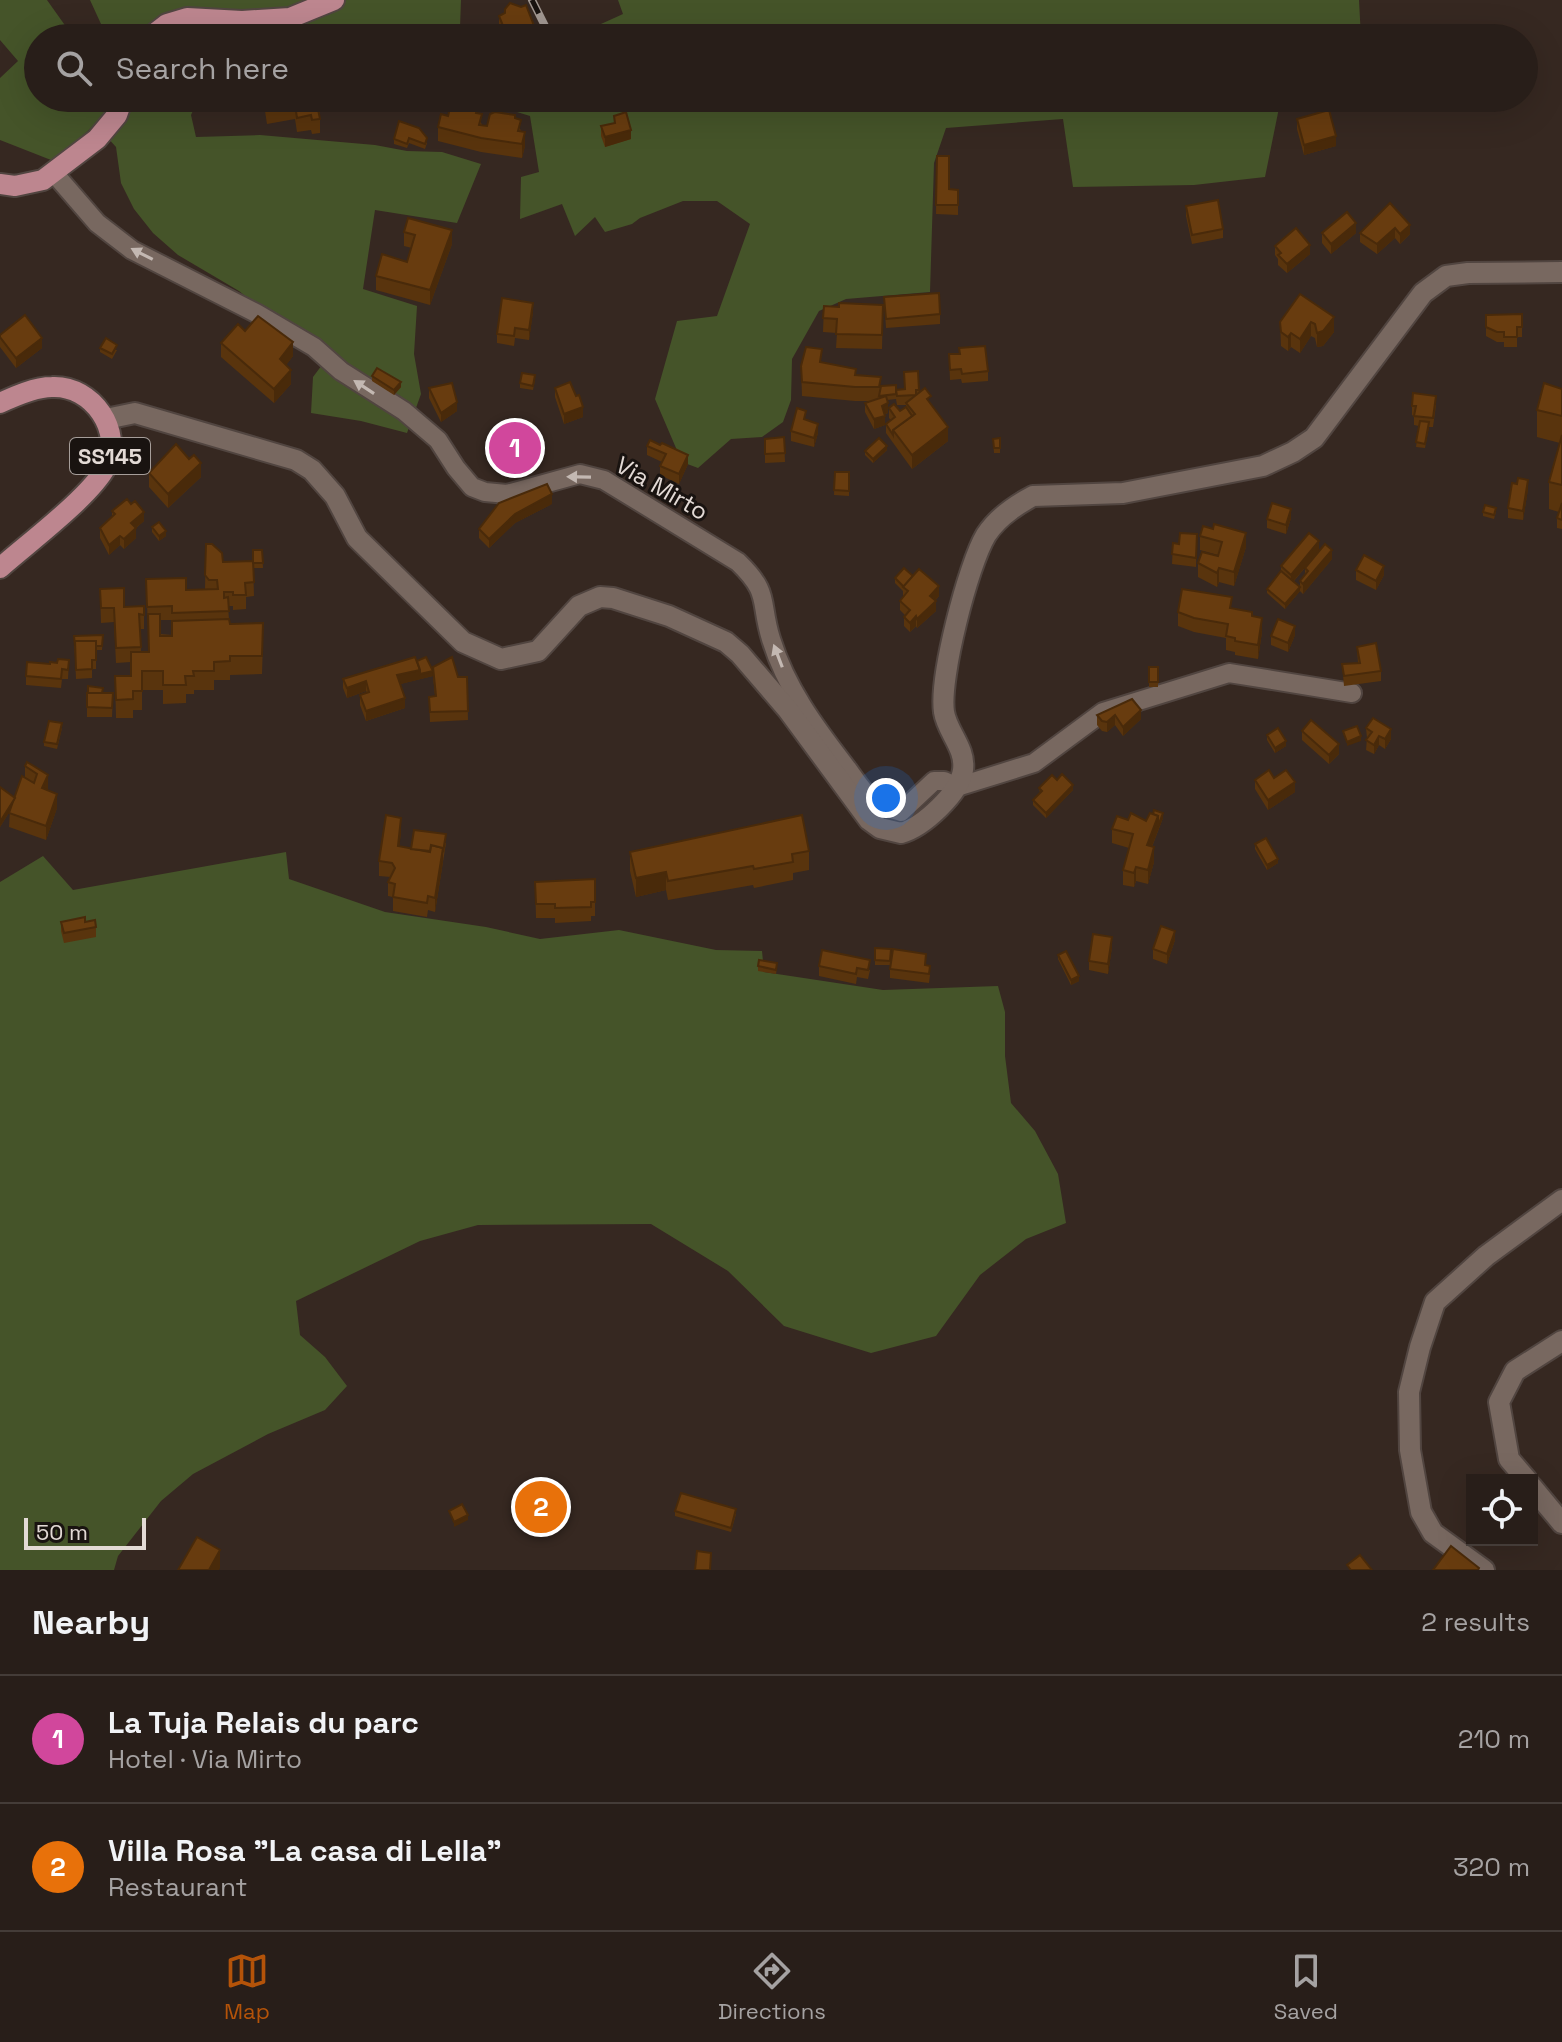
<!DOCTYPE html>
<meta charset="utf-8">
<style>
body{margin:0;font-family:"Space Grotesk",sans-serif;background:#302722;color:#f1f3f6}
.controls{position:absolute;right:24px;bottom:24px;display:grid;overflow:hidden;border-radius:0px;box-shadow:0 8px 32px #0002}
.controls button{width:72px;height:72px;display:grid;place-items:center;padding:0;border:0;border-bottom:2px solid #443c38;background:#281e19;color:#f1f3f6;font:40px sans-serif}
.scale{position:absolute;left:24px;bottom:20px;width:122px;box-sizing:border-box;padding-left:8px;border:4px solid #e3dad5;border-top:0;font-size:22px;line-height:28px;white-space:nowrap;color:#e3dad5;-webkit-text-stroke:6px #191310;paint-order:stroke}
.you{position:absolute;left:886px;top:798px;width:28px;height:28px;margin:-20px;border:6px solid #fff;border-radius:50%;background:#1a73e8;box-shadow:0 0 0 12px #1a73e833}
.badge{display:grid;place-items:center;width:52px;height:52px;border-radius:50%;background:#b45309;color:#fff;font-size:26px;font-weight:700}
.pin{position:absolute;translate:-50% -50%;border:4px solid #fff;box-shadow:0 2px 8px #0006}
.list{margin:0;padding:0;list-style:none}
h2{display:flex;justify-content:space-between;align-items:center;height:104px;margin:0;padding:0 32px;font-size:34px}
h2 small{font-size:26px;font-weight:400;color:#a5a2a2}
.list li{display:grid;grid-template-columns:52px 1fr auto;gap:24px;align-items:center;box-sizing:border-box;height:128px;padding:0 32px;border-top:2px solid #443c38}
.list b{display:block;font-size:30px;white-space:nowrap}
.list p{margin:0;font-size:26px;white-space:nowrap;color:#a5a2a2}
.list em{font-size:26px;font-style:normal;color:#a5a2a2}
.icon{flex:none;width:44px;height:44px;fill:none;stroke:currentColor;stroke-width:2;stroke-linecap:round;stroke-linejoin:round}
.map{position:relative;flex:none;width:1562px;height:1570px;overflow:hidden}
.search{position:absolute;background:#281e19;box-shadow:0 8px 32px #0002;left:24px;right:24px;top:24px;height:88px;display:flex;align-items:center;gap:20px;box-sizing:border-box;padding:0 28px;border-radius:44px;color:#a5a2a2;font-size:30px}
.sheet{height:360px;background:#281e19}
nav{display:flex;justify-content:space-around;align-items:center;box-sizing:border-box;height:112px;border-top:2px solid #443c38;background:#281e19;font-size:22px;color:#a5a2a2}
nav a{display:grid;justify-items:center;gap:4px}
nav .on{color:#b45309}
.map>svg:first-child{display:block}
.green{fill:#455429}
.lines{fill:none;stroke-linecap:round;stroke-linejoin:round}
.street-casing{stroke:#514540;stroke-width:22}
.secondary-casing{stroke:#514540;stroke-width:24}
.primary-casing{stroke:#514540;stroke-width:24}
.street{stroke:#786860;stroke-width:18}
.secondary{stroke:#786860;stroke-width:20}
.primary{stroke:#bd868f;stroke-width:20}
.rail-casing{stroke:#a19791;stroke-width:8}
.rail{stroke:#191310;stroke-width:5;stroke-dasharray:15;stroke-linecap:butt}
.wall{fill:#59340d;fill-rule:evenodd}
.shaded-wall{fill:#492a0a}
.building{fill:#683c0f;stroke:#492a0a;stroke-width:2}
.oneway{fill:#c3b8b2}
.labels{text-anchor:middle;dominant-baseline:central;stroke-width:6;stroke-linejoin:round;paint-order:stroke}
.shield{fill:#191310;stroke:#a69e9a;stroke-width:2}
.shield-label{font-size:22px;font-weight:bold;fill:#e3dad5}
.street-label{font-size:24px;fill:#e3dad5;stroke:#191310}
</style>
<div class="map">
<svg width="1562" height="1570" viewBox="0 0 1562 1570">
<rect width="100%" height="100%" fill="#362821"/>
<g class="green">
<path d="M0,0h47l27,38h-36v60h161l-8,17 5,22 64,-2 115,10 32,6 35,1 39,12 -24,59 -82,-13 -12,79 54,17 -3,48 7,40 -14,39 -46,-12 -50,-8 2,-36 12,-16 -86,-70 -61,-36 -25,-22 -19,-24 -13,-26 -5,-36 -21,-23 -24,23 -20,13 -51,-20v-62l18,-17 -18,-21z"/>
<path d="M90,0h371l-1,28 5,10h-387l23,-14z"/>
<path d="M618,0h741l2,38h-791l53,-24z"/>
<path d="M471,98h810l-16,79 -71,8 -121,2 -10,-68 -117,9 -12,35 -4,129 -84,7 -27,12 -27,48 -1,41 -8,22 -21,15 -31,2 -33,29 -16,-6 -27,-63 22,-78 40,-5 33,-92 -33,-23h-34l-43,17 -8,6 -27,8 -10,-15 -20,19 -13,-32 -42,15 1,-42 18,-5 -9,-56z"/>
<path d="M286,852l3,27 96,33 101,15 54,12 79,-9 97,20 46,1 2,21 119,18 115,-4 7,26v44l6,47 24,28 23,43 8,49 -40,16 -46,36 -44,61 -65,17 -87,-27 -56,-55 -77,-47 -173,1 -58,16 -124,60 4,34 25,22 22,29 -22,24 -57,24 -75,40 -32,27 -43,55 -4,14h-114v-688l43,-26 30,34z"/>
</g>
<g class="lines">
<defs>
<path id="street" d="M53,172l44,51 35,27 124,63 58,34 27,24 63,40 34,29 18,28 16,19 13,5 22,2 73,-20 24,6 134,82c33,32 21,38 33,77 15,49 44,88 75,128 8,10 16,25 27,33 8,7 19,9 28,12l33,-31h10l13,6 77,-24 69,-51 126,-39 123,20"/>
<g id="secondary">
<path d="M106,419l29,-6 161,47 16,10 23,26 22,42 106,104 38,17 37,-8 41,-45 21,-9 13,1 56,18 57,26 14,12 48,56 81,110 11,8 21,5c22,-6 59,-40 62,-63 3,-22 -16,-38 -19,-58 -5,-34 24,-147 42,-177 11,-17 30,-30 47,-39l90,-3 140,-27 30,-14 21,-14 109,-145 23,-17 22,-3 94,-1"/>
<path d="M1527,1480l-18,-21 -10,-57 16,-31 47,-30"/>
<path d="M1532,1487l30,36"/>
<path d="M1484,1570l-51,-37 -12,-21 -11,-62 -1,-58 11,-45 15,-45 51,-46 76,-56"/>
</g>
<g id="primary">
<path d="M149,38l18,-14 20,-6 55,3 48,-3 44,-18"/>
<path d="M0,184l15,2 28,-6 54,-41 20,-24 6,-17"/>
<path d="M0,403c15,-7 35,-16 52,-16 41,-2 72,45 54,80 -16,30 -79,77 -106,101"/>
</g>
</defs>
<use href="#street" class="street-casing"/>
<use href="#secondary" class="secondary-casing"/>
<use href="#primary" class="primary-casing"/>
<use href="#street" class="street"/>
<use href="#secondary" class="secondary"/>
<use href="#primary" class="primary"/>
<defs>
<path id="rail" d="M532,0l19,38"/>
</defs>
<use href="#rail" class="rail-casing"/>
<use href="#rail" class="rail"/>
</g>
<g class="wall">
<path d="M521,7l17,31h-34l-5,-13v-9z"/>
<path d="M263,98h65v9l-8,1v25l-8,1 -1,-4 -14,2 -2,-13 -28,5z"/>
<path d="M455,107l22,6 5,12 5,1 28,-8 6,13 4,15 -3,12 -41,-6 -43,-11v-14z"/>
<path d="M614,116l17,23 -26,8 -4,-11v-10l13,-3z"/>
<path d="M1297,119l39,27 -32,9 -7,-26z"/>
<path d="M399,121l28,22 -2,6 -16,-6 -2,5 -13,-4v-5z"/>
<path d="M937,156l12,33 9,1v25l-22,-1z"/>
<path d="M1390,203l20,31 -10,10 -5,-6 -18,16 -17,-12v-9z"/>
<path d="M1186,206l37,23v9l-31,6 -6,-28z"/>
<path d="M404,232l48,12 -22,61 -54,-15v-14l31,-14 5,-14 -8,-2z"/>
<path d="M1322,233h34l-25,21 -9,-11z"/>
<path d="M1275,246l35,8 -23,19 -9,-8v-6l-3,-4z"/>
<path d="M1300,294l34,38 -11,14 -6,1 -2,-9 -4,-2 -11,17 -9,-6 -3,4 -7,-5 -1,-24z"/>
<path d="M884,297l56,17v10l-54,4z"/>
<path d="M883,305l-1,44 -46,-1 1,-15 -14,-1 1,-26 15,1z"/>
<path d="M533,312l-4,28 -14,-2 -1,8 -17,-3v-9z"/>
<path d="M1522,314v23h-5v10h-13v-5h-7l-11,-6v-21z"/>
<path d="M245,331l48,25 -7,9 5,19 -17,19 -53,-46v-14z"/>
<path d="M0,335l42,13 -26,20 -16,-21z"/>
<path d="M100,348l17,2 -5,9 -12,-7z"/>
<path d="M949,354l39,17v10l-26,2 -1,-4 -11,1z"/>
<path d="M822,362l34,13 40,19 8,-5 14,-18 1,21 12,14 17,35 -36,28 -26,-36v-9l5,-4 -2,-2v-10l11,3 6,-4v-2h-9l-1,-6 -9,1 1,13 -3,1v11l-11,4 -9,-17v-9l5,-2h-15l-53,-5 -1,-30z"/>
<path d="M372,376l29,11 -7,8 -22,-14z"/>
<path d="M535,380l-2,10 -13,-2v-5z"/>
<path d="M429,388l28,23 -16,11 -12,-24z"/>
<path d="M555,388l21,8 7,21 -19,7 -9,-27z"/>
<path d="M1562,389v140l-5,-1v-10l2,-6 -10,-3v-27l11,-39 -23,-6v-27z"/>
<path d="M1436,405l-3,22h-4l-4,21 -9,-1 3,-21 -5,-1v-9l-2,-1v-9z"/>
<path d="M806,420l12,13 -4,14 -23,-6v-10z"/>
<path d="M784,437l1,25 -20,1v-24z"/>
<path d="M1000,438v15h-6l-1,-14z"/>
<path d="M647,446l41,18 -9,20 -19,-9v-9l2,-4 -15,-7z"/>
<path d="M887,450l-14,13 -8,-8v-4z"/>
<path d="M835,472h14v24l-15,-1z"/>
<path d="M149,473l52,4 -33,31 -19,-21z"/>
<path d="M1528,489l-5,31 -15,-2v-10z"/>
<path d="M552,504l-37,19 -26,25 -10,-10v-9z"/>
<path d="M112,511l32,10 -8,7v10l-12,11 -4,-4 -11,10 -9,-17v-10l12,-11z"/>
<path d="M1483,512h13l-2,7 -11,-3z"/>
<path d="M1291,518l-5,16 -19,-6v-9z"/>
<path d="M152,527l14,9 -7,5 -7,-9z"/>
<path d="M1197,534l-1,33 -24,-3 1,-21 6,1z"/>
<path d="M1200,536l46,11 -12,39 -15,-4 -2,5 -19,-10v-14l20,-8 -18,-5z"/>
<path d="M206,544l17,18 30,-1 1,35 -8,1v12l-13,1v-4h-5l1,13 1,5 33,18 -1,32 -32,1v5h-16v10h-20v4h-8v9l-23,1v-14h-21v20h-9v8h-17l-1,-42h16v-14l-15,1 -2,-41 -13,1 -1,-34 24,18 20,-1v23h-4l1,23h8l-3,-73 40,11 19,-1zM160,620h12v15l-12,-1z"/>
<path d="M253,550h9l1,18h-10z"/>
<path d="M1319,551l-25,30 6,5v-5l5,-7v-6l27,-9 -29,35 -3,-3 -15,18 -18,-16v-4l14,-18v-5z"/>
<path d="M1356,570l28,5 -8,15 -20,-10z"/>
<path d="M913,576l26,20 -4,5 1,10 -19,17 -1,-2 -6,6 -6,-6v-9l1,-2 -5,-5v-9l3,-4v-6l-8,-8v-5z"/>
<path d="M1232,609l20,7 10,16 -4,27 -23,-4v-3l-9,-2v-12l-32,-6 -16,-6v-14z"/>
<path d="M103,635l-1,15h-6v19h-4v9l-16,1 -2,-43z"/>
<path d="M1295,635l-7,17 -17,-7v-9z"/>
<path d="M1357,647l24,24v10l-37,5 -2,-22 16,-1z"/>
<path d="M69,660l-1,19h-6l-1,9 -35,-3v-9l24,-12z"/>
<path d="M417,661l16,10 25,6h9l1,43 -38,2 -1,-25 6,-1 -2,-20 -33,8 5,24 -39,13 -6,-16v-10l7,-2 -1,-2 -19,7 -4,-10v-9z"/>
<rect x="1149" y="667" width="9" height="20"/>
<path d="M87,693h26l-1,24h-25z"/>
<path d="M1132,699l9,20 -18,17 -8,-11 -8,7 -5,-1 -5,-6v-10z"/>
<path d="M62,728l-5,21 -13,-3v-4z"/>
<path d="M1366,728l25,11 -6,10 -6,-4 -5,9 -8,-4 1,-12z"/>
<path d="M1302,731l37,23 -10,10 -27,-24z"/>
<path d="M1267,735l19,11 -11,7 -8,-13z"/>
<path d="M25,766l23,9v15l9,18 -11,32 -37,-13 1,-16 -10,16v-40l14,11 11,-20z"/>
<path d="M1057,780l16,10 -27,28 -13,-13v-5l7,-7 -1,-5z"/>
<path d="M1255,780l40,12 -27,18 -13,-21z"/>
<path d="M1163,818l-11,29 2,15 -6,22 -12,-3 -2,6 -11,-2v-15l6,-22 -17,-5v-14z"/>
<path d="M401,832l-2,15 12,2 35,-6 -11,69 -7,-2 -1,7 -34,-6v-14l-5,-1v-14l3,-5 -12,-1v-15z"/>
<path d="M1255,844l23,19 -11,7 -12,-21z"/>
<path d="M809,851v19l-16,3v7l-39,8 -1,-3 -85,15 -2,-10 -30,7 -6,-26v-19z"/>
<path d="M595,879v37h-4v5l-36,2v-5h-19l-1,-36z"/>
<path d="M61,922h24l11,5v10l-32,6 -3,-12z"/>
<path d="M1175,940l-8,24 -14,-5v-10z"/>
<path d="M1112,947l-4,27 -19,-4v-9z"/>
<path d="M875,948l16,1 -1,16h-15z"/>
<path d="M822,950l48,20 -2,9 -11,-2 -1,7 -37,-8v-10z"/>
<path d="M1058,955l21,26 -8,4 -13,-26z"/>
<path d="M926,965l4,10 -1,8 -39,-5v-9z"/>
<path d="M758,966l19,2 -1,6 -18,-3z"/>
<path d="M524,1488l35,19v10l-33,3z"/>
<path d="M675,1511l61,3 -5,18 -56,-16z"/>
</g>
<g class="shaded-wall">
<path d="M631,130v9l-26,8v-10z"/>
<path d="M525,132v14l-3,12v-14z"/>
<path d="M1336,136v10l-32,9v-10z"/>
<path d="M1356,223v10l-25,21v-10z"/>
<path d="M1410,225v9l-10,10v-10z"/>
<path d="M1395,228v10l-18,16v-10z"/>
<path d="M452,230v14l-22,61v-15z"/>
<path d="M1310,245v9l-23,19v-9z"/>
<path d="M533,303v9l-4,28v-10z"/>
<path d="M1334,317v15l-11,14 -6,1v-14z"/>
<path d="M1311,322v14l-11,17v-14z"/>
<path d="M1291,333v14l-3,4v-14z"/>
<path d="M42,338v10l-26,20v-10z"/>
<path d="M293,342v14l-13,17v-14z"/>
<path d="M291,370v14l-17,19v-14z"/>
<path d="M401,382v5l-7,8v-5z"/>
<path d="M457,402v9l-16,11v-9z"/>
<path d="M888,403v10l-6,2v-9z"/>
<path d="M583,407v10l-19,7v-10z"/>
<path d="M885,416v9l-11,4v-10z"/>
<path d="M818,424v9l-4,14v-9z"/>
<path d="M948,427v14l-36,28v-14z"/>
<path d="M887,446v4l-14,13v-4z"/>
<path d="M688,455v9l-9,20v-10z"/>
<path d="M201,463v14l-33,31v-14z"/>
<path d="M1528,480v9l-5,31v-9z"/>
<path d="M552,494v10l-37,19 -26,25v-9l26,-25z"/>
<path d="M1291,509v9l-5,16v-9z"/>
<path d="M144,512v9l-13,11v-9z"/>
<path d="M136,528v10l-12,11v-10z"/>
<path d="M166,531v5l-7,5v-5z"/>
<path d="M1246,533v14l-12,39v-14z"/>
<path d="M120,536v9l-11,10v-10z"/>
<path d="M1319,541v10l-28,33v-9z"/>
<path d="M1332,550v9l-29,35v-10z"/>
<path d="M1384,566v9l-8,15v-9z"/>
<path d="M1219,568v14l-2,5v-14z"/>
<path d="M939,586v10l-9,10v-10z"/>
<path d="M1300,587v4l-15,18v-5z"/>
<path d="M936,601v10l-19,17v-9z"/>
<path d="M916,616v10l-6,6v-9z"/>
<path d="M1262,618v14l-4,27v-14z"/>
<path d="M1295,626v9l-7,17v-9z"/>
<path d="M420,670l13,1v5l-36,9v-10z"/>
<path d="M366,681v10l-19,7v-10z"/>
<path d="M405,698v10l-39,13v-10z"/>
<path d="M1141,710v9l-18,17v-9z"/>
<path d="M1115,715v10l-8,7v-10z"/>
<path d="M1391,729v10l-6,10v-10z"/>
<path d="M1361,736v5l-14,5v-4z"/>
<path d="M1379,736v9l-5,9v-9z"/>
<path d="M1286,741v5l-11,7v-5z"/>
<path d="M1339,744v10l-10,10v-9z"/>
<path d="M48,775v15l-6,12v-14z"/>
<path d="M1295,782v10l-27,18v-10z"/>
<path d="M1073,785v5l-27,28v-5z"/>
<path d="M57,794v14l-11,32v-14z"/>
<path d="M15,798v5l-15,24v-5z"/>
<path d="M1163,813v5l-16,41v-14l11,-29z"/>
<path d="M401,818v14l-3,28v-14z"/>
<path d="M1154,847v15l-6,22v-14z"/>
<path d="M443,848v14l-8,50v-14z"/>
<path d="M1278,859v4l-11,7v-5z"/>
<path d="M1136,867v14l-2,6v-14z"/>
<path d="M666,872v18l-30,7v-19z"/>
<path d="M1175,931v9l-8,24v-10z"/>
<path d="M1112,937v10l-4,27v-10z"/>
<path d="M1079,976v5l-8,4v-5z"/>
<path d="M468,1515v5l-14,7v-5z"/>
<path d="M220,1550v18l-1,2h-10z"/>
</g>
<g class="building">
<path d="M510,3l11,4 5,-2 12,31 -4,2h-26l-9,-22 6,-3v-4z"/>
<path d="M265,98h54l1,5 -3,1 3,15 -8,1 -1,-5 -14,3 -2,-13 -28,4z"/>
<path d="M456,103l21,5 -1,5 6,1 -3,11 8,1 3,-12 5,-2 20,3v3l6,2 -3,11 7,1 -3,12 -41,-6 -43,-11 3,-13 7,2 3,-12 4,3z"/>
<path d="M1329,110l7,26 -32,9 -7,-26z"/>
<path d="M626,112l5,18 -26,7 -4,-11 14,-3 -1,-7z"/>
<path d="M399,121l20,7 8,10 -2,6 -16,-6 -2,6 -13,-5z"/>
<path d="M937,156h12v33l9,1v15h-22z"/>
<path d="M1218,200l5,29 -31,6 -6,-29z"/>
<path d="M1390,203l20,22 -10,9 -5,-6 -18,16 -17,-11z"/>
<path d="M1347,212l9,11 -25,21 -9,-11z"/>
<path d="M408,218l44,12 -22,60 -54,-14 6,-22 25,8 8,-27 -11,-3z"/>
<path d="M1296,228l14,17 -23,19 -9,-9 3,-2 -6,-7z"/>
<path d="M939,293l1,21 -54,5 -2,-22z"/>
<path d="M1300,294l34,23 -11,14 -6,2 -2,-9 -4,-2 -11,17 -9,-6 -3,4 -7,-5 -1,-10z"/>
<path d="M502,298l31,5 -4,27 -14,-2 -1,8 -17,-2z"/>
<path d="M839,303l44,2 -1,30 -46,-1 1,-15 -14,-1 1,-12 15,1z"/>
<path d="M1522,314v13h-5v10h-13v-5h-7l-11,-5v-12z"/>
<path d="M25,315l17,23 -26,20 -16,-21v-2z"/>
<path d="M258,316l35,26 -13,17 11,11 -17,19 -53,-46 17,-19 7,7z"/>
<path d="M106,338l11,7 -5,9 -12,-6z"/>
<path d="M985,346l3,25 -26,3 -1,-5 -11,1 -1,-16h11l-1,-6z"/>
<path d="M806,347l16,2 -2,13 36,7 -1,6 26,2 -2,10h-24l-53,-5 -1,-16z"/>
<path d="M377,368l24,14 -7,8 -22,-14z"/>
<path d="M918,371l1,19h-3v5l-19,1 -1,-6 9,-1 -1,-17z"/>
<path d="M522,373l13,2 -2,11 -13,-3z"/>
<path d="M570,382l6,14 3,-1 4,12 -19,7 -9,-26z"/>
<path d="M452,383l5,19 -16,11 -12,-25z"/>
<path d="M1544,383l18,6v27l-25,-6z"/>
<path d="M896,385v9l-17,2 2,-10z"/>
<path d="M925,388l6,8 -4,3 21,28 -36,28 -19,-25 22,-16 -9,-11z"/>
<path d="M1413,393l23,3 -3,22 -19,-2 2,-10h-4z"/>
<path d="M886,396l2,7 -6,3 3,10 -11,3 -9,-16z"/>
<path d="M894,404l6,7 6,-4 6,9 -19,14v5l-7,-11 9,-7 -6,-9z"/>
<path d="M797,408l9,3 -2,8 14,5 -4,14 -23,-7z"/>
<path d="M1420,421l9,1 -4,22 -9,-2z"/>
<path d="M1562,435v50l-13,-3z"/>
<path d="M784,437l1,16 -20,1v-15z"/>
<path d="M879,438l8,8 -14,13 -8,-8z"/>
<path d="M1000,438v10h-6l-1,-9z"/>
<path d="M650,440l10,5 2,-2 26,12 -9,19 -19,-8 6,-12 -19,-8z"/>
<path d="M176,444l13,15 5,-4 7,8 -33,31 -19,-21z"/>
<path d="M835,472h14v19l-15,-1z"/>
<path d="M1518,478l10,2 -5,31 -15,-3 4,-25 5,1z"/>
<path d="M547,484l5,10 -37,20 -26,25 -10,-10 20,-26z"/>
<path d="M127,499l4,5 4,-3 9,11 -13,11 5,5 -12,11 -4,-3 -11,9 -9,-17 15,-14 -3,-3z"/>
<path d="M1272,503l19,6 -5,16 -19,-6z"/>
<path d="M1562,503v17l-5,-2z"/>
<path d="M1485,505l11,3 -2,7 -11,-3z"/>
<path d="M159,522l7,9 -7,5 -7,-9z"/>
<path d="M1214,524l32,9 -12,39 -15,-4 -2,5 -19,-10 4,-11 16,4 4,-14 -22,-6 3,-10 10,3z"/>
<path d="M1180,533l17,1 -1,24 -24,-4 1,-11 6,1z"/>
<path d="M1309,533l10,8 -28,34 -10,-9z"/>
<path d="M206,544h6l10,9 1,9 30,-1 1,21 -9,1 1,12h-13v-3h-9v6l4,-1 1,14 -57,2v-7l-25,1 -1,-28 40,-1v12l32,-1 -1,-9h-8l-4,-5z"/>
<path d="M1325,544l7,6 -29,34 -3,-3 8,-10 -3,-3z"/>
<path d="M253,550h9l1,13h-10z"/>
<path d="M1364,555l20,11 -8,15 -20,-11z"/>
<path d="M904,568l9,8 -9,11 -9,-9z"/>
<path d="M919,569l20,17 -9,10 6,5 -19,18 -1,-3 -6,7 -6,-6 6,-7 -10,-9 8,-10 -5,-4z"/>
<path d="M1281,571l19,16 -15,17 -18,-15z"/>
<path d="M124,588v19l20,-1v9l-5,-1 2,33 -25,1 -2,-40h-13l-1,-19z"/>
<path d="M1182,589l50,8 -2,11 22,4v4l10,2 -4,27 -23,-4v-3l-9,-2 2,-12 -34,-6 -16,-6z"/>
<path d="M148,614h12v22h12v-15l57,-2 1,5 33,-1 -1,33h-32v5l-16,1v9h-21l1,5h-9l1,9h-23v-14h-21v20h-9v8l-17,1 -1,-24h16v-24h18z"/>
<path d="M1278,619l17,7 -7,17 -17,-7z"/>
<path d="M103,635l-1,11h-6v-5h-21v5l-1,-10z"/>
<path d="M75,641h21v19h-4v9l-16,1z"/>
<path d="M1376,643l5,28 -37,5 -2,-12 18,-1 -3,-16z"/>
<path d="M415,657l5,13 -23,5 8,23 -39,13 -6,-16 9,-3 -3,-11 -19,7 -4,-9z"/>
<path d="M426,657l7,14 -13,3v-4l-3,-9z"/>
<path d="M452,657l6,20h9l1,34 -38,1 -1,-15 7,-1 -3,-29z"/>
<path d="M58,659l11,1 -1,10 -6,-1 -1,10 -35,-3 1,-14 23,2v-2l7,1z"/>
<rect x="1149" y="667" width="9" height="15"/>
<path d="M88,686l15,2 -1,5h-14z"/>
<path d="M87,693h26l-1,15 -25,-1z"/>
<path d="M1132,699l9,11 -18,17 -8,-12 -8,7 -5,-1 -5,-6z"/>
<path d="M1373,718l18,11 -6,10 -6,-3 -5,9 -8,-5 6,-8 -6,-4z"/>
<path d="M1311,720l28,24 -10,11 -27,-24z"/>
<path d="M49,721l13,2 -5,21 -13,-2z"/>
<path d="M1357,726l4,10 -14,6 -4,-11z"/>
<path d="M1278,728l8,13 -11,7 -8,-13z"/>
<path d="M27,762l21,13 -6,13 15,6 -11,32 -37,-13 13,-37 12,7 3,-9 -12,-8z"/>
<path d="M1269,770l5,8 12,-8 9,12 -27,18 -13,-20z"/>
<path d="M1062,774l11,11 -27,28 -13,-13 9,-9 -3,-3 13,-13 5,5z"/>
<path d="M0,787l15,11 -15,24z"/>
<path d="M1154,810l9,3 -5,13v-10l-5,-2z"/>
<path d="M1131,813l15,8 4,-8 8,3 -11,29 7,2 -6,23 -12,-3 -2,6 -11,-3 10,-36 -21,-5 5,-13 11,4z"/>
<path d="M386,815l15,3 -3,28 32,6 1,-7 12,3 -8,50 -7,-2 -1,7 -34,-6 2,-13 -7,-2 7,-14 -3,-5 -13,-2z"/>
<path d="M802,815l7,36 -17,3 1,8 -39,7 -1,-3 -85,15 -2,-9 -30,6 -6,-26z"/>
<path d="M414,830l32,4 -3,18v-4l-12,-3 -1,6 -19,-2z"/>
<path d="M1266,838l12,21 -11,6 -12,-21z"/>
<path d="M595,879v23h-4v5l-36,1v-4h-19l-1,-22z"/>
<path d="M85,917v5l10,-2 1,7 -32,6 -3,-11z"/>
<path d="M1161,926l14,5 -8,23 -14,-5z"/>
<path d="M1093,934l19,3 -4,27 -19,-3z"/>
<path d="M875,948l16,1 -1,12 -15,-1z"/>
<path d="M893,949l33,5 -1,11 5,1 -1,8 -39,-5z"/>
<path d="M822,950l48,10 -2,10 -11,-2 -1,6 -37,-8z"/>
<path d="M1066,951l13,25 -8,4 -13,-25z"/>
<path d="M759,960l18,3 -1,7 -18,-4z"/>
<path d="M557,1485l2,22 -33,3 -2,-22z"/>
<path d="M681,1493l55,16 -5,19 -56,-17z"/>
<path d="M462,1504l6,11 -14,7 -5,-11z"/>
<path d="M197,1537l23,13 -11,20h-31z"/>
<path d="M1451,1546l28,22 -1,2h-45z"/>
<path d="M697,1551l14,2 -1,17h-15z"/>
<path d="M1360,1555l12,15h-21l-4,-5z"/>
</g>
<defs><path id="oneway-solid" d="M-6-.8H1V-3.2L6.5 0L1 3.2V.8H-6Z" transform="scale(2)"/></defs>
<g class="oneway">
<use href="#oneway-solid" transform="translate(142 254) rotate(-153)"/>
<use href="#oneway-solid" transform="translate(364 387) rotate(-147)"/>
<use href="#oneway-solid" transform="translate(579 477) rotate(-179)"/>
<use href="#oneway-solid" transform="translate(778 656) rotate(-111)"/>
</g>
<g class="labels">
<rect class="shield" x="70" y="438" width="80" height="36" rx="6"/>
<g class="shield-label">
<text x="110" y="456">SS145</text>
</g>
<g class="street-label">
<text transform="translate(662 488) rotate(30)">Via Mirto</text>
</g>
</g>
</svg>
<div class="controls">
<button><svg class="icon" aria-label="locate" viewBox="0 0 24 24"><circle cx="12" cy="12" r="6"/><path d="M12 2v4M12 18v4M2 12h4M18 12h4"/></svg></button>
</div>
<div class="scale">50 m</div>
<div class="you"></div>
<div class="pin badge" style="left:515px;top:448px;background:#d1479c">1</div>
<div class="pin badge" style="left:541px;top:1507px;background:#e8710a">2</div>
<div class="search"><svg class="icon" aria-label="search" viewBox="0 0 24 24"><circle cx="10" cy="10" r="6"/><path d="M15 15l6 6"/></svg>Search here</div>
</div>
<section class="sheet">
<h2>Nearby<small>2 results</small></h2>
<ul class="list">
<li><span class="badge" style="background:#d1479c">1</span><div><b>La Tuja Relais du parc</b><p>Hotel · Via Mirto</p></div><em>210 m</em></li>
<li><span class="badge" style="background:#e8710a">2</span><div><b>Villa Rosa &quot;La casa di Lella&quot;</b><p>Restaurant</p></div><em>320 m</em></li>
</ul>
</section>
<nav>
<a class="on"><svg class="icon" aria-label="map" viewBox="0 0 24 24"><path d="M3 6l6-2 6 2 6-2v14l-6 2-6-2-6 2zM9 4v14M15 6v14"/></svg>Map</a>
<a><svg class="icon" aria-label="directions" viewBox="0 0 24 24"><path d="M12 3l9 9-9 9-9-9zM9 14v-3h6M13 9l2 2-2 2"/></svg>Directions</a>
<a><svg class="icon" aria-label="saved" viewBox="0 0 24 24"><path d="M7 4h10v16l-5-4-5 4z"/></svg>Saved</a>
</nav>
